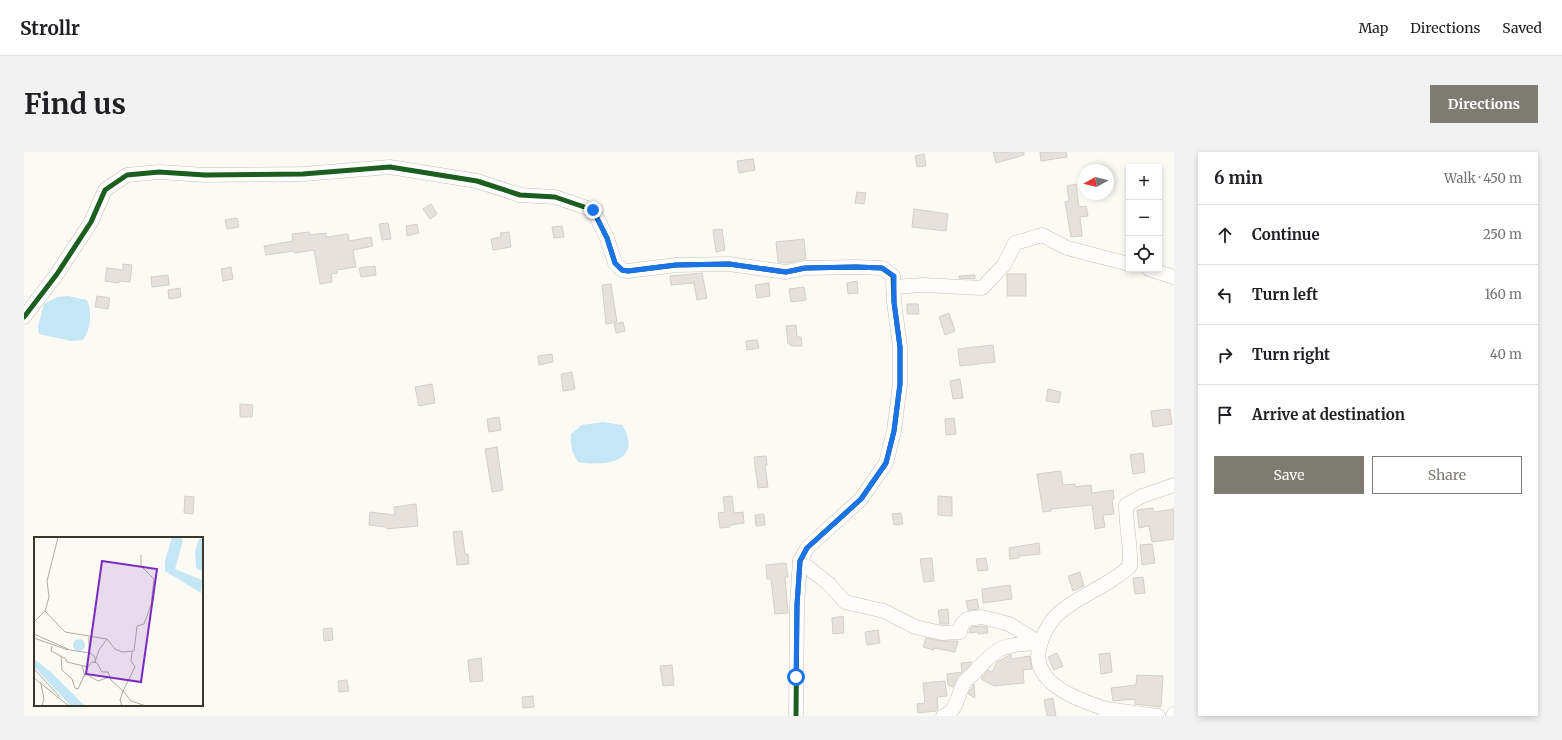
<!DOCTYPE html>
<meta charset="utf-8">
<style>
body{margin:0;font-family:Merriweather,serif;background:#f2f2f2;color:#202124}
.controls{position:absolute;right:12px;top:12px;display:grid;overflow:hidden;border-radius:0px;box-shadow:0 2px 6px #0003}
.controls button{width:36px;height:36px;display:grid;place-items:center;padding:0;border:0;border-bottom:1px solid #e0e0e0;background:#fff;color:#202124;font:20px sans-serif}
.compass{position:absolute;left:1054px;top:12px;width:36px;height:36px;border-radius:50%;background:#fff;box-shadow:0 2px 6px #0003;rotate:262deg}
.stop{position:absolute;width:12px;height:12px;margin:-9px;border:3px solid #1a73e8;border-radius:50%;background:#fff}
.stop.end{background:#1a73e8;border-color:#fff;box-shadow:0 1px 4px #0008}
.list{margin:0;padding:0;list-style:none}
h2{display:flex;justify-content:space-between;align-items:center;height:52px;margin:0;padding:0 16px;font-size:17px}
h2 small{font-size:13px;font-weight:400;color:#757577}
.list li{display:grid;grid-template-columns:26px 1fr auto;gap:12px;align-items:center;box-sizing:border-box;height:60px;padding:0 16px;border-top:1px solid #e0e0e0}
.list b{display:block;font-size:15px;white-space:nowrap}
.list em{font-size:13px;font-style:normal;color:#757577}
.actions{display:flex;gap:8px;padding:12px 16px}
.actions a{flex:1;padding:9px 0;border:1px solid #7d7b72;border-radius:0px;text-align:center;font-size:14px;color:#7d7b72}
.actions .main{background:#7d7b72;color:#fff}
.icon{flex:none;width:22px;height:22px;fill:none;stroke:currentColor;stroke-width:2;stroke-linecap:round;stroke-linejoin:round}
.map{position:relative;flex:none;width:1150px;height:564px;overflow:hidden;border-radius:0px}
header{display:flex;align-items:center;gap:24px;box-sizing:border-box;height:56px;padding:0 20px;background:#fff;border-bottom:1px solid #e0e0e0}
header strong{font-size:19px}
nav{display:flex;gap:22px;margin-inline-start:auto;font-size:14px}
.intro{display:flex;align-items:center;justify-content:space-between;box-sizing:border-box;height:96px;padding:0 24px}
h1{margin:0;font-size:28px}
.button{padding:10px 18px;border-radius:0px;background:#7d7b72;color:#fff;font-size:14px;font-weight:700}
main{display:flex;gap:24px;padding:0 24px}
aside{flex:1;background:#fff;border-radius:0px;box-shadow:0 2px 6px #0003}
.map>svg:first-child{display:block}
.water{fill:#c5e6f5}
.building{fill:#e6e2db;stroke:#d3d0c9}
.lines{fill:none;stroke-linecap:round;stroke-linejoin:round}
.minor-casing{stroke:#c2c0b9;stroke-width:15}
.minor{stroke:#fffefd;stroke-width:14}
.cycleway-casing{stroke:#fff;stroke-width:8}
.cycleway{stroke:#1b5e20;stroke-width:5}
.route{stroke:#1a73e8;stroke-width:5}
.inset-road{fill:none;stroke:#aeaca4;stroke-width:1}
.view{fill:#7b2cbf;fill-opacity:0.15;stroke:#7b2cbf;stroke-width:2}
.inset-edge{fill:none;stroke:#39362c;stroke-width:2}
</style>
<header>
<strong>Strollr</strong>
<nav><a>Map</a><a>Directions</a><a>Saved</a></nav>
</header>
<div class="intro"><h1>Find us</h1><a class="button">Directions</a></div>
<main>
<div class="map">
<svg width="1150" height="564" viewBox="0 0 1150 564">
<rect width="100%" height="100%" fill="#fcfaf4"/>
<g class="water">
<path d="M44,144l19,4c5,11 4,30 -4,40l-12,1 -32,-7 -1,-7 6,-23 13,-7z"/>
<path d="M579,270l19,3c22,36 -16,42 -44,37 -6,-10 -8,-17 -7,-28l11,-9z"/>
</g>
<g class="building">
<path d="M969,0h31v3l-28,8z"/>
<path d="M1016,0h26l1,5 -26,4z"/>
<path d="M900,2l2,12 -9,1 -2,-11z"/>
<path d="M729,7l2,11 -16,3 -2,-12z"/>
<path d="M1052,32l3,23 7,-1 2,10 -8,1 2,19 -11,1 -6,-35 4,-1 -2,-15z"/>
<path d="M833,40l9,1 -2,11 -9,-1z"/>
<path d="M407,52l6,10 -7,5 -7,-10z"/>
<path d="M890,57l34,5 -2,17 -34,-4z"/>
<path d="M213,66l2,9 -12,2 -2,-9z"/>
<path d="M364,71l3,16 -9,1 -3,-16z"/>
<path d="M393,72l2,9 -12,3 -1,-10z"/>
<path d="M538,74l2,11 -10,1 -2,-11z"/>
<path d="M698,77l3,21 -9,2 -3,-22z"/>
<path d="M285,80v3l17,-2v4l22,-3 1,7 22,-4 2,9 -20,4 3,17 -19,3v3l-6,1 1,8 -12,2 -6,-34 -19,3 -1,-2 -28,4 -2,-9 29,-5 -1,-7z"/>
<path d="M485,80l2,15 -18,3 -2,-11 10,-2 -1,-4z"/>
<path d="M780,87l2,20 -20,4 -8,-1 -2,-20z"/>
<path d="M99,112l9,1 -2,17 -11,-1v2l-14,-2 2,-13 16,2z"/>
<path d="M351,114l1,9 -15,2 -2,-9z"/>
<path d="M207,115l2,12 -10,2 -2,-12z"/>
<path d="M678,121l5,25 -10,2 -3,-17 -23,2 -1,-9z"/>
<rect x="983" y="122" width="19" height="22"/>
<path d="M144,123l1,10 -17,2 -1,-10z"/>
<path d="M951,123v4l-16,-1v-2z"/>
<path d="M833,129l1,12 -10,1 -1,-11z"/>
<path d="M745,131l1,13 -13,2 -2,-13z"/>
<path d="M587,132l6,38 -11,2 -4,-39z"/>
<path d="M780,135l2,13 -15,2 -2,-13z"/>
<path d="M156,136l1,9 -12,2 -1,-9z"/>
<path d="M73,144l13,2 -2,11 -13,-2z"/>
<path d="M883,152h11l1,10h-12z"/>
<path d="M925,161l6,18 -10,4 -6,-18z"/>
<path d="M599,170l2,9 -9,2 -2,-9z"/>
<path d="M772,173l1,12h4l1,9h-11v-2h-3l-2,-18z"/>
<path d="M733,188l2,8 -12,2 -1,-9z"/>
<path d="M969,193l2,17 -35,4 -2,-17z"/>
<path d="M528,202l1,8 -14,3 -1,-9z"/>
<path d="M548,220l3,17 -12,2 -2,-17z"/>
<path d="M936,227l3,19 -10,1 -3,-18z"/>
<path d="M408,232l3,19 -16,3 -4,-19z"/>
<path d="M1024,237l13,3 -2,11 -13,-2z"/>
<path d="M216,252l13,1 -1,12h-12z"/>
<path d="M1146,257l2,15 -19,3 -2,-16z"/>
<path d="M475,265l2,13 -12,2 -2,-13z"/>
<path d="M930,266l2,16 -10,1 -1,-16z"/>
<path d="M473,295l6,43 -11,2 -7,-43z"/>
<path d="M1119,301l2,19 -12,2 -3,-19z"/>
<path d="M742,304l1,9h-2l3,22 -10,1 -4,-31z"/>
<path d="M1037,319l2,14 12,-1v3l16,-2 1,8 21,-3 1,9 -2,1 2,14 -11,1 2,12 -10,2 -3,-24 -41,4v2l-8,1 -6,-38z"/>
<path d="M161,344l9,1 -1,17 -9,-1z"/>
<path d="M708,344l2,17 9,-1 1,11 -14,2v2l-10,1 -2,-15 7,-1 -2,-15z"/>
<path d="M914,344l14,1v19l-14,-1z"/>
<path d="M392,352l2,22 -31,3 -1,-2 -17,-2 1,-13 25,3 -1,-8z"/>
<path d="M1129,356l1,4 20,-3v30l-22,3 -3,-16 -10,2 -2,-18z"/>
<path d="M877,361l2,11 -9,1 -2,-11z"/>
<path d="M740,362l1,11 -9,1 -1,-11z"/>
<path d="M438,379l3,23h3l1,10 -12,1 -4,-33z"/>
<path d="M1015,391l1,11 -21,2v2l-9,1 -1,-11z"/>
<path d="M1128,392l3,19 -13,2 -2,-20z"/>
<path d="M908,406l2,23 -10,1 -4,-23z"/>
<path d="M962,406l2,12 -10,1 -2,-12z"/>
<path d="M762,411l2,14h-3l3,36 -13,1 -4,-35h-4l-1,-14z"/>
<path d="M1056,420l4,14 -11,5 -5,-15z"/>
<path d="M1119,425l2,16 -10,1 -2,-16z"/>
<path d="M986,433l2,14 -29,4 -1,-14z"/>
<path d="M953,447l2,10 -11,1 -2,-9z"/>
<path d="M924,457l1,15h-9l-2,-14z"/>
<path d="M819,464l1,17 -11,1 -1,-16z"/>
<path d="M957,474l6,1 1,6 -10,1v-2l-9,1 2,-6z"/>
<path d="M308,476l1,12 -9,1 -1,-12z"/>
<path d="M854,478l2,13 -13,2 -2,-13z"/>
<path d="M902,486l14,3h18l-3,11 -21,-4v2l-11,-3z"/>
<path d="M1033,501l6,13 -9,4 -6,-13z"/>
<path d="M1086,501l2,19 -11,2 -2,-20z"/>
<path d="M987,502v5l19,-3 2,13 -9,1 1,13 -30,3 -13,-7 7,-9 4,2 5,-10z"/>
<path d="M457,506l2,23 -13,1 -2,-22z"/>
<path d="M948,510l-4,5 -6,5 -1,-9z"/>
<path d="M648,513l2,20 -11,1 -3,-20z"/>
<path d="M938,520l-5,5 -4,10 -5,-2 -1,-11z"/>
<path d="M1113,523l26,1 -2,31 -26,-3v-5l-22,2 -2,-13 25,-3z"/>
<path d="M323,528l2,11 -10,1 -1,-11z"/>
<path d="M921,529l2,15 -10,1 1,12 -2,2 -18,2 -1,-9 8,-1 -2,-20z"/>
<path d="M950,532l1,14 -7,-4z"/>
<path d="M509,544l1,11 -11,1 -1,-11z"/>
<path d="M1029,546l3,18h-9l-3,-16z"/>
</g>
<g class="lines">
<defs>
<g id="minor">
<path d="M1125,117l25,8"/>
<path d="M869,135l30,-2 59,3 22,-23 11,-22 27,-8 25,13 62,16"/>
<path d="M0,165l33,-43 34,-52 14,-32 22,-15 32,-3 46,3 98,-1 87,-7 87,14 43,14 35,2 38,13 14,28 8,25 7,7 6,1 48,-6 53,-1 57,8 19,-4 51,-1 26,1 11,8 1,26 6,45v37l-6,47 -8,32 -25,36 -54,49 -7,13 -3,44 -1,111"/>
<path d="M776,409l29,23 16,18 39,9 31,16 27,6 18,-1 2,-8 5,-5 15,-2 27,7 31,19"/>
<path d="M1082,557c-31,-10 -82,-28 -64,-70 4,-10 8,-18 16,-25 16,-15 38,-23 55,-35 6,-3 11,-8 17,-13 1,-20 -4,-40 -4,-61l16,-9 32,-11"/>
<path d="M919,564c14,-3 15,-23 21,-33 2,-5 8,-7 11,-11 24,-28 30,-27 65,-29"/>
<path d="M1081,564l1,-7 52,7"/>
<path d="M1149,564l1,-2"/>
</g>
</defs>
<use href="#minor" class="minor-casing"/>
<use href="#minor" class="minor"/>
<defs>
<path id="cycleway" d="M0,165l33,-43 34,-52 14,-32 22,-15 32,-3 46,3 98,-1 87,-7 87,14 43,14 35,2 38,13 14,28 8,25 7,7 6,1 48,-6 53,-1 57,8 19,-4 51,-1 26,1 11,8 1,26 6,45v37l-6,47 -8,32 -25,36 -54,49 -7,13 -3,44 -1,111"/>
</defs>
<use href="#cycleway" class="cycleway-casing"/>
<use href="#cycleway" class="cycleway"/>
</g>
<g class="lines">
<path class="route" d="M569,58l14,28 8,25 7,7 6,1 48,-6 53,-1 57,8 19,-4 51,-1 26,1 12,8v26l6,45v37l-6,47 -8,32 -25,36 -54,49 -7,13 -3,44 -1,72"/>
</g>
<g transform="translate(10 385)">
<rect width="169" height="169" fill="#fcfaf4"/>
<path d="M138,0h12l-3,1 2,3 -8,28 27,11 -1,13 -36,-22v-10zM165,2h4v33l-7,-4 -1,-17zM39 108a6 6 0 1 1 12 0a6 6 0 1 1-12 0ZM0,122l17,13 34,34h-14l-37,-39z" fill="#c5e6f5"/>
<path class="inset-road" d="M24,0l-11,44 2,16 -4,14 20,21 42,7 8,10 7,3 12,-1 3,-25 7,-2 7,-19 3,-26 -13,-13v-11M0,85l11,-11M0,97l36,16 20,3M55,100v15l6,5v5M0,101l34,12M18,109l-1,5 8,4 7,4 1,3 21,5 -10,22 -3,-1 -3,-9 -10,-9 -1,-14M61,125l4,-12 8,-11M48,128l3,12M54,130l4,-5 5,1 5,9h6l3,8 12,11 12,-24 -4,-6 1,-9M0,132l26,28M52,137l12,7 11,-4M0,141l35,28M7,147l3,15 -2,7M88,169l-2,-6 3,-9 8,10 15,5"/>
<path class="view" d="M68,24l55,8 -16,113 -55,-8z"/>
<rect width="169" height="169" class="inset-edge"/>
</g>
</svg>
<div class="controls">
<button>+</button>
<button>−</button>
<button><svg class="icon" aria-label="locate" viewBox="0 0 24 24"><circle cx="12" cy="12" r="6"/><path d="M12 2v4M12 18v4M2 12h4M18 12h4"/></svg></button>
</div>
<svg class="compass" viewBox="-18 -18 36 36"><path d="M0-13l5 13h-10z" fill="#e53935"/><path d="M0 13l5-13h-10z" fill="#757577"/></svg>
<div class="stop" style="left:772px;top:525px"></div>
<div class="stop end" style="left:569px;top:58px"></div>
</div>
<aside>
<h2>6 min<small>Walk · 450 m</small></h2>
<ul class="list">
<li><svg class="icon" aria-label="ahead" viewBox="0 0 24 24"><path d="M12 20V5M6 11l6-6 6 6"/></svg><div><b>Continue</b></div><em>250 m</em></li>
<li><svg class="icon" aria-label="left" viewBox="0 0 24 24"><path d="M17 20v-9H6M10 6l-5 5 5 5"/></svg><div><b>Turn left</b></div><em>160 m</em></li>
<li><svg class="icon" aria-label="right" viewBox="0 0 24 24"><path d="M7 20v-9h11M14 6l5 5-5 5"/></svg><div><b>Turn right</b></div><em>40 m</em></li>
<li><svg class="icon" aria-label="arrive" viewBox="0 0 24 24"><path d="M6 21V4h12l-3 4 3 4H6"/></svg><div><b>Arrive at destination</b></div></li>
</ul>
<div class="actions"><a class="main">Save</a><a>Share</a></div>
</aside>
</main>
